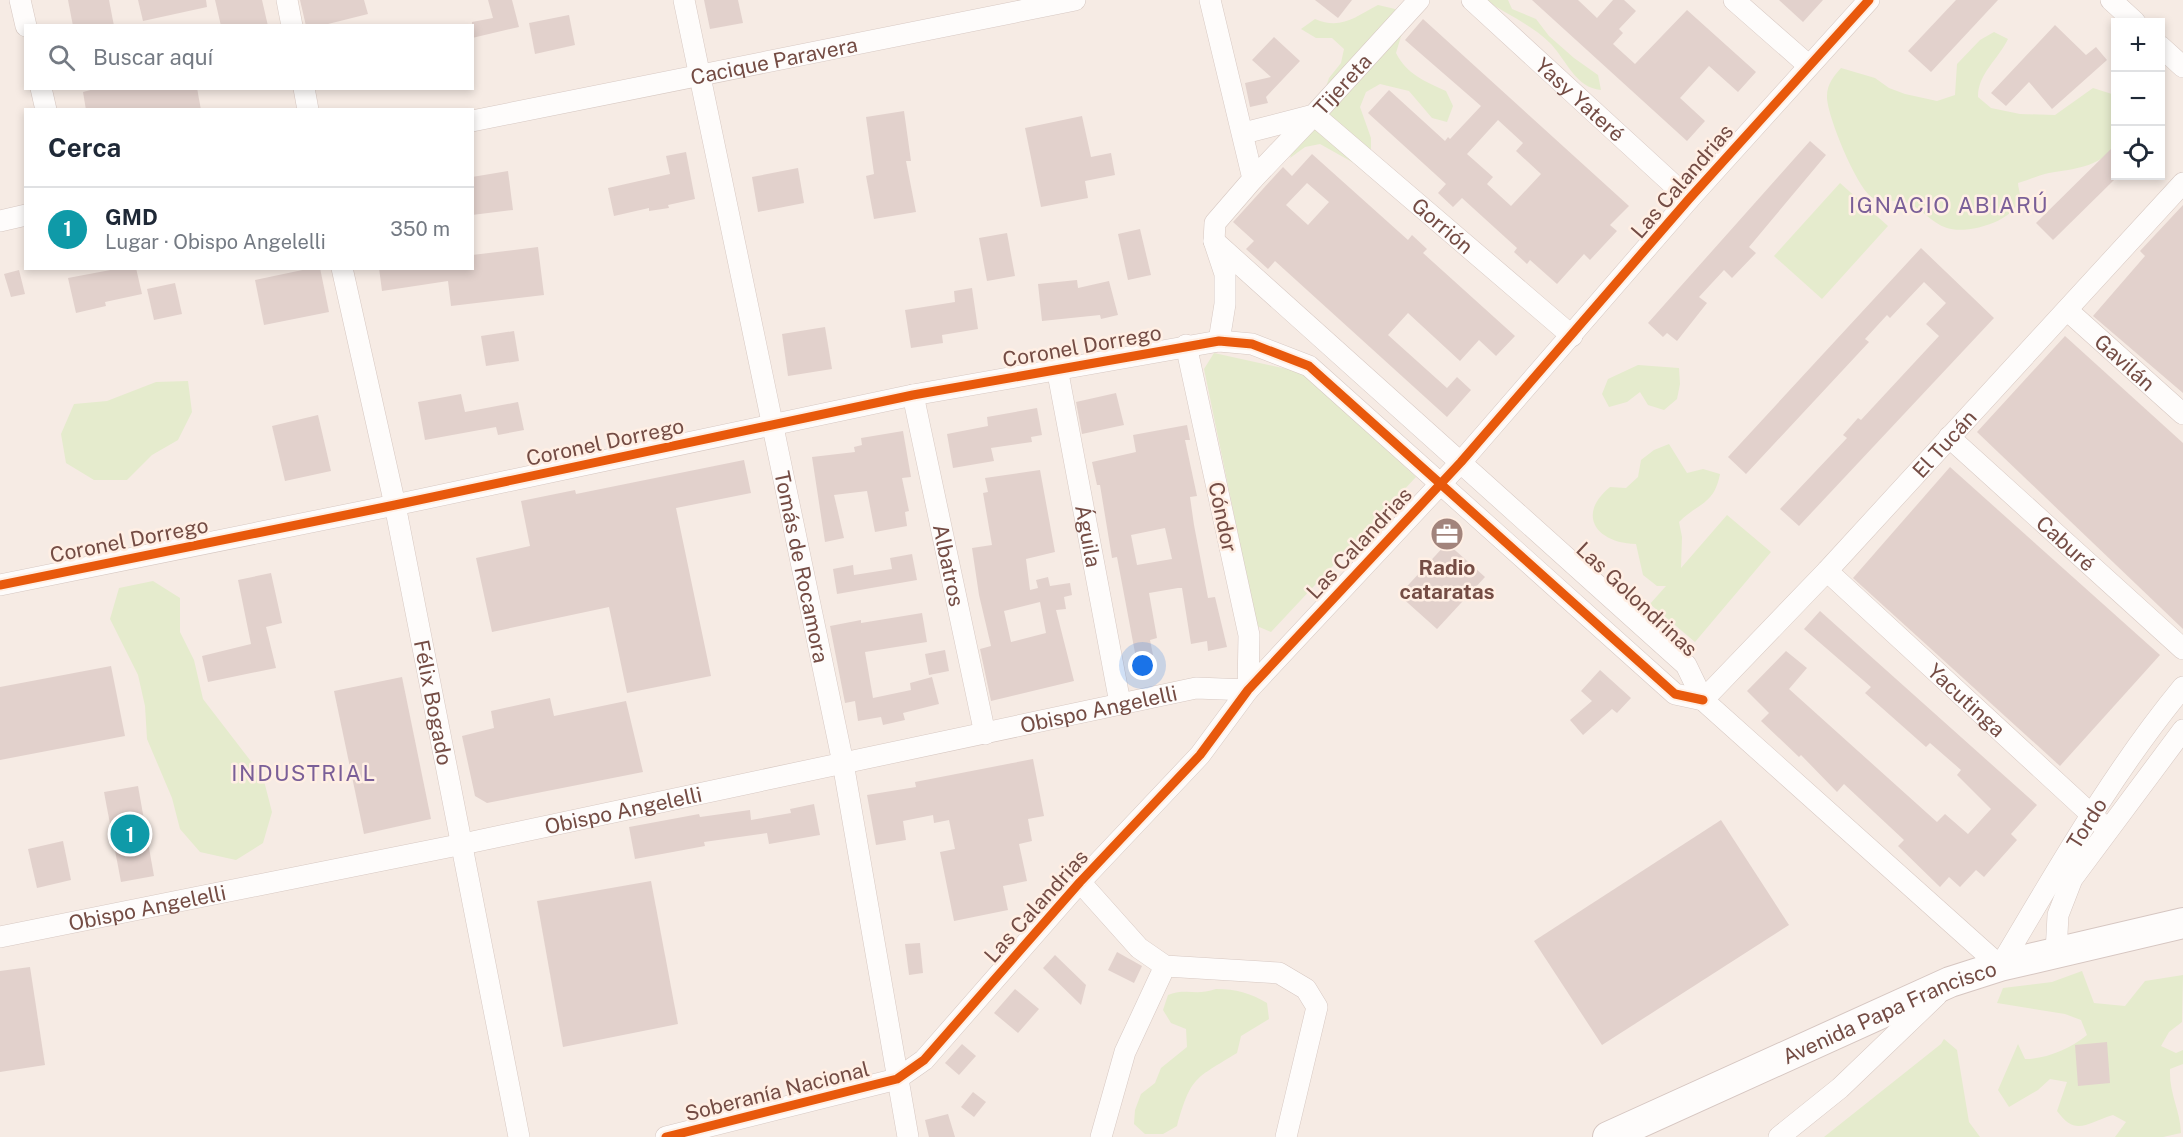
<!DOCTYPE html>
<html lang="es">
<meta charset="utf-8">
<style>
body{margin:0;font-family:"Public Sans",sans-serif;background:#f6f6f7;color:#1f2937}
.controls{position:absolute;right:18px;top:18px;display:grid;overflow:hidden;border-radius:0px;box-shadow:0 3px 9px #0003}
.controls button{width:54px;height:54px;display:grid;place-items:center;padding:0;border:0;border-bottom:2px solid #e0e1e3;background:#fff;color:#1f2937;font:30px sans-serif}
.you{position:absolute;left:1143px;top:666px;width:21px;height:21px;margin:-15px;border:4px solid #fff;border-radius:50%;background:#1a73e8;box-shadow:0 0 0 9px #1a73e833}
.badge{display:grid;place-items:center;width:39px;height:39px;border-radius:50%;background:#2563eb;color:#fff;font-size:20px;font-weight:700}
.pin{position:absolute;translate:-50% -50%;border:3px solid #fff;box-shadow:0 2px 6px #0006}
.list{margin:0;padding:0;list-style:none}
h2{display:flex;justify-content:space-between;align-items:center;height:78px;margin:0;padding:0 24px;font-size:26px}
h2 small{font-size:20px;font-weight:400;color:#747a83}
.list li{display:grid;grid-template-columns:39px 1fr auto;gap:18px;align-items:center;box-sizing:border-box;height:84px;padding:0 24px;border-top:2px solid #e0e1e3}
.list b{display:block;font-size:22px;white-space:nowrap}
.list p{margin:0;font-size:20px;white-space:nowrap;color:#747a83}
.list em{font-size:20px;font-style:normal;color:#747a83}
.icon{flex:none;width:33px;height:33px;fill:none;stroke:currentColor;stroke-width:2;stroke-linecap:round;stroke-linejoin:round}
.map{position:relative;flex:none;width:2183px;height:1137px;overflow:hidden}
.search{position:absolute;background:#fff;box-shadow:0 3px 9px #0003;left:24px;top:24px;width:450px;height:66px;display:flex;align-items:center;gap:15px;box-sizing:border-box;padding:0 21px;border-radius:0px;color:#747a83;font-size:22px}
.panel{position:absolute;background:#fff;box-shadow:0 3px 9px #0003;left:24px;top:108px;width:450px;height:162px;border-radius:0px}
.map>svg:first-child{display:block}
.green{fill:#e5ebcd}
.building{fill:#e2d1cc;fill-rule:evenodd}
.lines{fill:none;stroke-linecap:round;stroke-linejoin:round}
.street-casing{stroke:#d7c8c2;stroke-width:22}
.secondary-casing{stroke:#d6c6c1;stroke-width:32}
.street{stroke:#fefcfb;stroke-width:21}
.secondary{stroke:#fefcfb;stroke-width:30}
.cycleway-casing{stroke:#ffefe4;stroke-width:13}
.cycleway{stroke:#e8590c;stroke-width:9}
.labels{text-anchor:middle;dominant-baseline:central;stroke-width:5;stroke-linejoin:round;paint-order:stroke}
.street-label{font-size:21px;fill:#744c44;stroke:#ffefe4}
.poi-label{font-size:21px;font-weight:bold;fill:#744c44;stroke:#ffefe4}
.neighbourhood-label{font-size:22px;letter-spacing:1.5px;fill:#7a5f98;stroke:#ffefe4}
</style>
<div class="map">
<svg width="2183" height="1137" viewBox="0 0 2183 1137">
<rect width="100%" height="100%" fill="#f6ebe4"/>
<g class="green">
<path d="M1486,0h22l4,9 24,10 13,17 25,22 24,17 3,15c-25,-2 -35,-30 -50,-46 -18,-19 -44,-29 -65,-44z"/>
<path d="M1378,5l17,4 10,14 -9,30c11,22 29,28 50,38l7,15 -6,16 -15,-4 -23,-27 -29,-7 -14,8 -6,15 11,31v17l-10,12 -41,-23 -15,3 -15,11 4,-12 30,-53 5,-15 12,-15 3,-14 -12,-11h-16l-15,-9 14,-10c26,11 40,-2 63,-14z"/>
<path d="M1994,32l14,7c-10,21 -30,34 -30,58l13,11 29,6 35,1 38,-27 22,7c1,13 3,30 1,43 -7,29 -44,31 -67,35 -10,2 -21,7 -31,10 0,4 2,9 2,13 -2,25 -53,39 -73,32 -16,-5 -26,-21 -42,-26 -10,-2 -23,0 -32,-4 -15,-7 -47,-84 -46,-102 0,-12 7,-20 14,-28l34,10 14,10 16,6 32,7 18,-6 2,-31 23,-24z"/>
<path d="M1840,183l48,43 -66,73 -48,-43z"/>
<path d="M1214,353l91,20 111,104 -145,155 -14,-6 -53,-257z"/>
<path d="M1638,365l41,3 1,16 -3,15 -13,11 -16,-5 -8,-13 -13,10 -18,5 -7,-13 6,-15z"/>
<path d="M188,381l4,31 -14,28 -26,15 -25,25h-33l-28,-17 -5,-29 13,-30 33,-3 49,-19z"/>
<path d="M1669,444l18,29 16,-4 17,5c-6,31 -21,28 -41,48l3,15 -1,31 46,-53 44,37 -76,90 -45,-38 16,-18h-9l-14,-11 -7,-31c-38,-1 -61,-28 -26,-57l16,1 12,-11 3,-17 13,-10z"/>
<path d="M153,581l27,17v34l14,28 9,39 60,78 9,35 -9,31 -27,17 -36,-8 -20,-23 -8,-31 -25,-59 -2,-33 -7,-31 -28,-56 9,-31z"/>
<path d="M2082,971l12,32 31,3 20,-25 38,-6 -1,47 -13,10 -8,14 15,7 7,-3v14l-13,5c-1,25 10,40 11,64l-18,4h-48l11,-15 -13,-7c-27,8 -37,22 -56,-4l10,-29 -17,-3 -12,11 -29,17 -11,-17 20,-46 7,15c21,0 45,-10 62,-24l-6,-15 -16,-6 -68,-11 6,-15 49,-6z"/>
<path d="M1216,989c20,0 34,4 51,14l2,16 -28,17 -4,17c-42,26 -46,23 -60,73l-14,8h-18l-11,-10 1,-14 6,-16 14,-11 6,-15 26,-21 -1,-18 -15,-6 -8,-13 5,-15c19,-7 28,1 48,-6z"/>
<path d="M1944,1039l13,11 12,72 11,15h-156l117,-93z"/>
</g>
<g class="building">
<path d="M68,0h41l5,26h-41z"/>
<path d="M138,0h68l1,7 -64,14z"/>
<path d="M215,0h47l6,26h-47z"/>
<path d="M300,0h64l4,14 -48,12h-14z"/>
<path d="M488,0h24l7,27 -47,11v-16l21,-4z"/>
<path d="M704,0h34l5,23 -33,6z"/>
<path d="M1315,0h37l-14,18z"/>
<path d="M1532,0h46l19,18 16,-18h11l12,11 -17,18 4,4 -10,11 22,20 52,-54 69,62 -18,20 -29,-26 -29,32 25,23 -18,20z"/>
<path d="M1779,0h44l-20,22z"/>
<path d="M1956,0h42l-67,72 -23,-21z"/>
<path d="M569,15l6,30 -40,9 -6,-31z"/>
<path d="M1423,19l206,187 -19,19 7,6 -27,29 -6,-6 -27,30 -27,-24 -3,4 -13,-12 3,-4 -55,-50 -9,9 -15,-14 8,-9 -78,-71 21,-23 56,51 3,-4 2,2 31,-33 -76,-66zM1498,120l25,23 -7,8 25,23 -30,32 -24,-22 6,-7 -26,-23z"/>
<path d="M2055,25l31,30 10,-8 11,13 -55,49 -23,-27 -23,24 -15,-13z"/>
<path d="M1274,37l26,24 -34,36 2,6 -18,4 -5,-24 26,-6 -19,-17z"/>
<path d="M98,88h99l4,22h-115l-3,-18z"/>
<path d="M904,111l7,50h-5l10,51 -42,7 -8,-43 8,-2 -8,-57z"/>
<path d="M1082,116l9,41 20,-4 4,22 -30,6 3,17 -47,9 -16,-79z"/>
<path d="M1810,141l16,14 -77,92 7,6 -24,25 -8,-8 -25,27 8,6 -30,38 -10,-8 -4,4 -15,-14z"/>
<path d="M2115,145v34l-62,61 -17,-17z"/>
<path d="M686,152l9,47 -27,6 1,3 -20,3v-3l-35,8 -6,-28 62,-14 -4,-18z"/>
<path d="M1312,154l96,86 4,-5 15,14 -4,4 92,83 -19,20 -17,-16 -19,21 -52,-48 -20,22 59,53 10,-11 14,13 -24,27 -172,-156 -7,8 -22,-20 8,-8 -21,-19 50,-55 9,9zM1307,183l22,19 -21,23 -22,-20z"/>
<path d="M798,168l6,35 -46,9 -6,-35z"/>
<path d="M508,171l5,39 -41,5v-38z"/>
<path d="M2183,205v188l-90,-77 52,-60 -5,-5z"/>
<path d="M1140,229l11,46 -23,5 -10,-46z"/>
<path d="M1007,233l8,43 -28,5 -8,-43z"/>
<path d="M538,247l6,48 -93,11 -3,-25 -66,10 -3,-23h93v-13z"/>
<path d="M1921,248l73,70 -195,208 -19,-17 67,-71 -4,-3 15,-17 3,2 78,-84 -13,-12 20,-21 -22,-21 -34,36 -3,-3 -22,24 4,3 -123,132 -18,-17z"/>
<path d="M121,268h15l6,26 -37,8 1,4 -30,7 -8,-35z"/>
<path d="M312,268h8l9,44 -65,13 -9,-45z"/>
<path d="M19,270l6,24 -14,3 -7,-23z"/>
<path d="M1077,280l1,8 31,-7 9,34 -17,4 -1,-4 -58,6 -4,-37z"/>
<path d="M175,283l7,31 -28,6 -7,-31z"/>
<path d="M972,288l6,41 -36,6 1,8 -32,5 -6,-38 50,-8 -1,-11z"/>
<path d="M825,327l7,42 -44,7 -6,-42z"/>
<path d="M514,331l5,30 -33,5 -5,-30z"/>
<path d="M2065,336l118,107v186l-206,-197z"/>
<path d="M1116,393l8,32 -42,9 -6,-32z"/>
<path d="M461,394l4,18 53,-10 6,28 -26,5 -2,-8 -71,13 -7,-38z"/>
<path d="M1037,408l5,27 -11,2 1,5 -41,6 3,13 -41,7 -6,-34 41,-8 -1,-9z"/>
<path d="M318,415l13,56 -46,10 -13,-55z"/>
<path d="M1187,425l3,15h-5l12,56 -7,1 4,28 14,73 7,-1 12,50 -19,4 -1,-10 -16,3 -9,-56h-4l-29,5 8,45 -7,2 3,15 -17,3 -19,-101 -5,1 -12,-73h-3l-5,-23 44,-10 -3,-17zM1165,528l7,31 -35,6 -6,-30z"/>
<path d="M903,431l8,46 -9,1 7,33 -4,1 2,14 -32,6 -8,-41 -33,4 10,43 -19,4 -13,-85 43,-5 -1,-5 8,-2 -1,-7z"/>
<path d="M744,460l7,33 -75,15 35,168 -84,17 -18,-86 -117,25 -16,-74 54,-12 -9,-45 54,-11 1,4z"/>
<path d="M1950,467l210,188 -100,111 -207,-188z"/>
<path d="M1040,470l15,82 -29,7 4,31 8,-2 -2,-8 12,-3 2,9 20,-3 2,12 -8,2 2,12 -10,1 18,71 -83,20 -11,-52 11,-3 -12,-51 -7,-47 20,-3 -9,-52 5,-1 -3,-14zM1040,602l6,31 -35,9 -7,-31z"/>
<path d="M1447,543l38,34 -48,52 -38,-34z"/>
<path d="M912,554l5,26 -80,14 -4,-25 20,-4 1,10 38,-6 -2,-11z"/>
<path d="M271,573l11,50 -16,4 10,41 -68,14 -6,-26 49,-12 -13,-64z"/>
<path d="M1820,611l217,194 -26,29 6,6 -33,37 -8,-7 -16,17 -11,-10 -9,10 -42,-41 6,-6 -60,-56 -7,8 -36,-37 -2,2 -38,-36 8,-8 -22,-22 39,-40 21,17 -18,21 148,133 8,-8 23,20 23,-25 -34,-34 4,-5 -31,-27 -4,4 -44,-39 -17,-15 6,-6 -67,-58z"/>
<path d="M922,613l5,29 -62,10 8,46 38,-8 -1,-7 22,-6 7,27 -36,9 2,7 -22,5 -2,-8 -23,4 -3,-20 -10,2 -15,-77 31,-6v3z"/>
<path d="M945,650l4,21 -20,4 -4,-21z"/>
<path d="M111,666l14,70 -125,24v-73z"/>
<path d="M1600,670l31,28 -14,15 -5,-4 -29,26 -13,-15 22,-19 -11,-10z"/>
<path d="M402,677l29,142 -67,15 -30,-143z"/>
<path d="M550,698l4,18 72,-15 17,71 -156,31 -12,-7 -13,-60 32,-8 -3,-17z"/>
<path d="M1033,759l11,57 -16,3 4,22 -13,3 8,37 -24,5 5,24 -54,11 -14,-69 15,-3 -6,-29 -15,3 -1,-8 -30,6 3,19 -30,5 -9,-50 49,-8 -1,-5z"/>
<path d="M138,786l16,90 -33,6 -17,-90z"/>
<path d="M814,804l6,31 -51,9 -2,-11 -63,9 1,4 -70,13 -6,-32 70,-13 1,3 50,-7 1,10 40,-7 -1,-4z"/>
<path d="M1721,820l68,105 -187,120 -68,-104z"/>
<path d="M63,841l8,39 -34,8 -9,-39z"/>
<path d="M651,881l27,143 -115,23 -26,-146z"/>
<path d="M920,943l3,30 -14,2 -4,-31z"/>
<path d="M1117,952l25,14 -8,17 -26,-13z"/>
<path d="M1055,955l31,30 -5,20 -38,-37z"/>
<path d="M30,967l15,98 -45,7v-101z"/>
<path d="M1015,989l24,20 -21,24 -24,-20z"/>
<path d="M2107,1042l3,41 -32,3 -3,-41z"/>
<path d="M962,1044l14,12 -17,19 -14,-12z"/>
<path d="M973,1092l13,10 -12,15 -13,-10z"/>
<path d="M948,1114l7,23h-26l-4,-17z"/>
</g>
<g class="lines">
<defs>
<g id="street">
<path d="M20,0l6,26"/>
<path d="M287,0l5,26"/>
<path id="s1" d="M684,0l159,763 65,374"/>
<path d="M1210,0l43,179 -38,44 -1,18 11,33v30l-6,37"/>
<path id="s2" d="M1472,0l217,199"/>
<path d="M1734,0l74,65"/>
<path d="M2111,0l24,22"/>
<path d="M2160,46l23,21"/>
<path d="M41,88l5,22"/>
<path d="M304,88l4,22"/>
<path id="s3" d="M472,121l603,-121"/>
<path id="s4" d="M1244,133l70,-18 105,-115"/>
<path id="s5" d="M1253,179l61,-64 258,221"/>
<path d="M0,221l26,-6"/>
<path id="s6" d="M1214,241l472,424 17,35 297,266c57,-95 112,-193 183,-279"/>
<path id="s7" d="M342,268l53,237 124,632"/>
<path id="s8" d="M2067,310l116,104"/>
<path id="s9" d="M1057,368l63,335"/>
<path id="s10" d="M913,395l72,339"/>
<path id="s11" d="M1949,437l234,212"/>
<path id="s12" d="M1827,571l280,258"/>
<path d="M0,585l395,-80 518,-110 306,-54 33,3 57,22 366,328 28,6"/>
<path id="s13" d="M1703,700l124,-129 356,-388"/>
<path d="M1080,882l59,66 26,18 114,7 27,16 11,18 -31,130"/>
<path id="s14" d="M0,937l463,-93 733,-156 52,2 1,-55 -63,-290"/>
<path d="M2056,953l2,-38 14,-36 111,-149"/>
<path d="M666,1137l231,-58 27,-19 156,-178 120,-127 48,-65 213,-228 228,-263 180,-199"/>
<path d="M1101,1137l24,-85 40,-86"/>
<path d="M1779,1137l61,-49 97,-93"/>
</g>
<g id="secondary">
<path id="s15" d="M1608,1137l342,-155 50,-16 183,-43"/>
</g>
</defs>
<use href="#street" class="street-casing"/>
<use href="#secondary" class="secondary-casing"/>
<use href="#street" class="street"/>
<use href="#secondary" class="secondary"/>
<defs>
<g id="cycleway">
<path d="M0,585l395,-80 518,-110 306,-54 33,3 57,22 366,328 28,6"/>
<path d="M666,1137l231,-58 27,-19 156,-178 120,-127 48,-65 213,-228 228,-263 180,-199"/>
</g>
</defs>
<use href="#cycleway" class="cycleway-casing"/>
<use href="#cycleway" class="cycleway"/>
</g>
<defs>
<symbol id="office-disc" viewBox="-11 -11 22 22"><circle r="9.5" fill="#a2847c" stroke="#ffefe4"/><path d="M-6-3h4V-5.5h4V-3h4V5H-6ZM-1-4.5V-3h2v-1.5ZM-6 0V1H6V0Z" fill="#fff"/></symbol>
</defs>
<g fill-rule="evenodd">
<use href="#office-disc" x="1428" y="515" width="38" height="38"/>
</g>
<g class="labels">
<g class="street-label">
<text stroke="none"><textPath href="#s3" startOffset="308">Cacique Paravera</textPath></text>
<text stroke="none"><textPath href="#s4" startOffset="114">Tijereta</textPath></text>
<text stroke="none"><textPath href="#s2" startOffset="147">Yasy Yateré</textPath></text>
<text transform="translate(1682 181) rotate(-49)">Las Calandrias</text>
<text stroke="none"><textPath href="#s5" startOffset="258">Gorrión</textPath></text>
<text transform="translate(1082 346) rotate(-10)">Coronel Dorrego</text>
<text stroke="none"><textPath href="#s8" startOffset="78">Gavilán</textPath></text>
<text transform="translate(605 442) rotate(-12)">Coronel Dorrego</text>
<text stroke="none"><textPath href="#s13" startOffset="352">El Tucán</textPath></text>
<text transform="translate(1223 517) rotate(78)">Cóndor</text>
<text stroke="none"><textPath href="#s9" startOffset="171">Águila</textPath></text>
<text transform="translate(129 540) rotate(-11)">Coronel Dorrego</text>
<text transform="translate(1359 543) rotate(-47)">Las Calandrias</text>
<text stroke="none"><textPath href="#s11" startOffset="158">Caburé</textPath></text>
<text stroke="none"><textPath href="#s10" startOffset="174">Albatros</textPath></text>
<text stroke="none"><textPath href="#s1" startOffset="579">Tomás de Rocamora</textPath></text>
<text transform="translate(1637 599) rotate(43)">Las Golondrinas</text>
<text stroke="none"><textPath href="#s12" startOffset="190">Yacutinga</textPath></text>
<text stroke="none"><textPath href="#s7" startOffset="444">Félix Bogado</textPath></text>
<text stroke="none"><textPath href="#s14" startOffset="1122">Obispo Angelelli</textPath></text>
<text stroke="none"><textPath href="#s14" startOffset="636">Obispo Angelelli</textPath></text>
<text stroke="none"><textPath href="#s6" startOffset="1239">Tordo</textPath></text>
<text transform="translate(1036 906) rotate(-48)">Las Calandrias</text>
<text stroke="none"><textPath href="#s14" startOffset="150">Obispo Angelelli</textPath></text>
<text stroke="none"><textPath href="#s15" startOffset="308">Avenida Papa Francisco</textPath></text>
<text transform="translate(777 1091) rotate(-14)">Soberanía Nacional</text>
</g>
<g class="poi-label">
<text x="1447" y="567">Radio<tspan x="1447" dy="24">cataratas</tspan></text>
</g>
<g class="neighbourhood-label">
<text x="1949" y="205">IGNACIO ABIARÚ</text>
<text x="304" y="773">INDUSTRIAL</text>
</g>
</g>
</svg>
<div class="controls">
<button>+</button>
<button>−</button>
<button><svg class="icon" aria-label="locate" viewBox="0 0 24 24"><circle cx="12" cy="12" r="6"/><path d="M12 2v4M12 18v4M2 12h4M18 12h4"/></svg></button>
</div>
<div class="you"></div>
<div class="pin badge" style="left:130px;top:834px;background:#0f9aa8">1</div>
<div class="search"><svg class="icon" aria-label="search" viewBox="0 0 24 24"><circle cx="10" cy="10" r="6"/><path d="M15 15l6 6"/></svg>Buscar aquí</div>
<section class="panel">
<h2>Cerca<small></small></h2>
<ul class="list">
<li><span class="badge" style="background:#0f9aa8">1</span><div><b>GMD</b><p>Lugar · Obispo Angelelli</p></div><em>350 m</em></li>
</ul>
</section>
</div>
